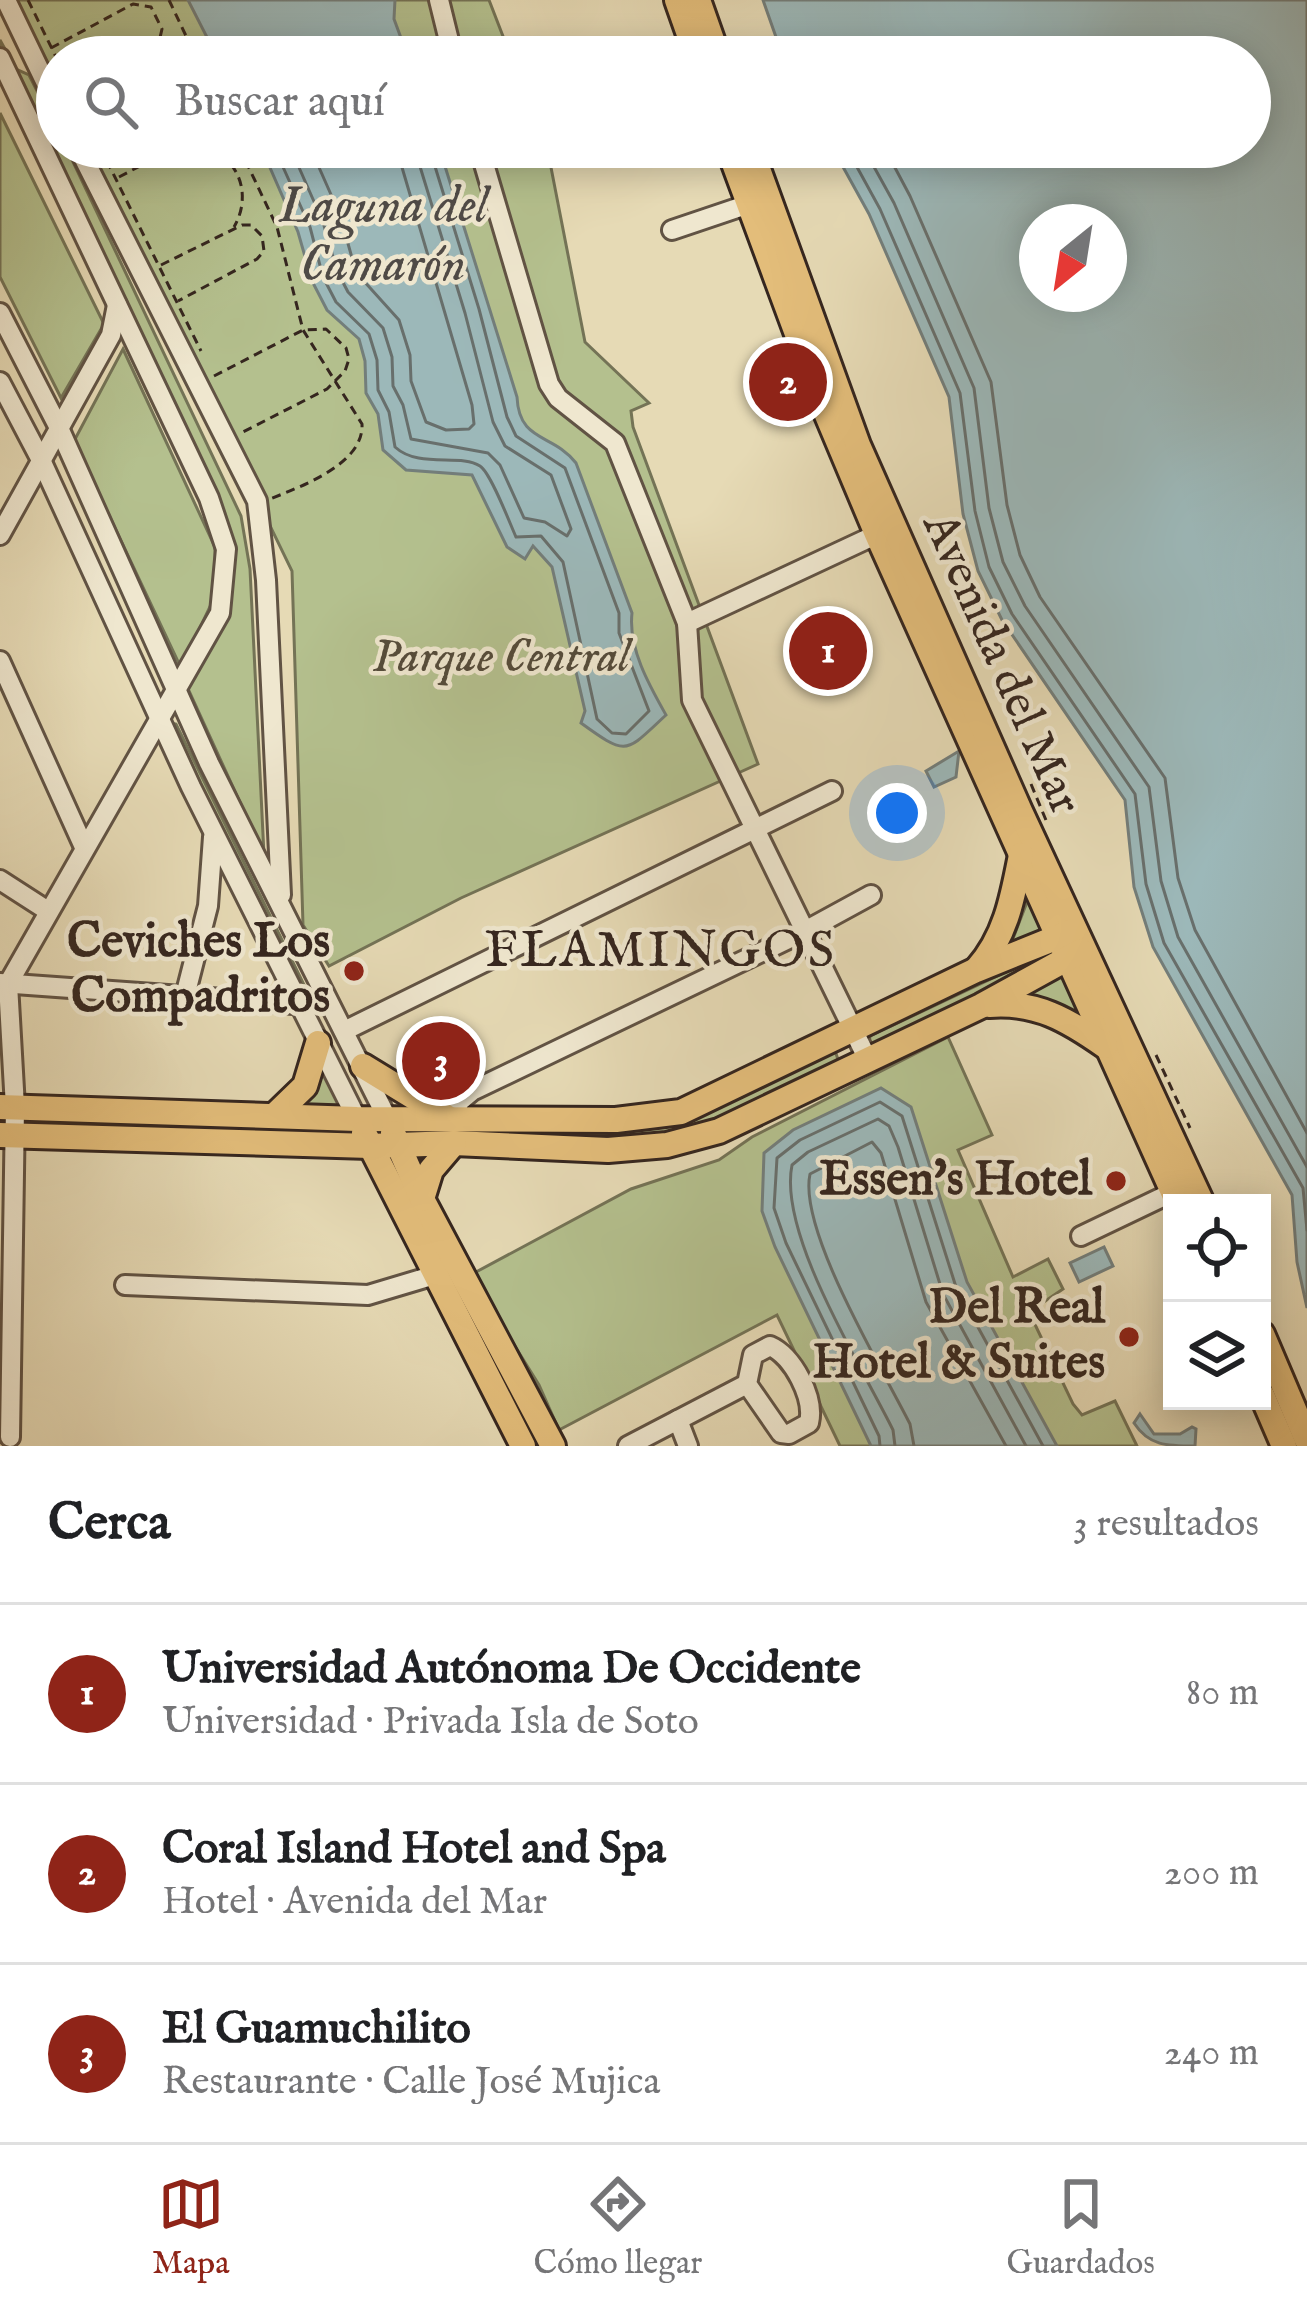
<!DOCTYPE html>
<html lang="es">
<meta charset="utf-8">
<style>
body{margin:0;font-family:"IM FELL English",serif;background:#f2f2f2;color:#202124}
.controls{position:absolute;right:36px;bottom:36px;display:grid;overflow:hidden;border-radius:0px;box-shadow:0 6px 30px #0003}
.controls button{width:108px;height:108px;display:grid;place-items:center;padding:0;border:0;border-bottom:3px solid #e0e0e0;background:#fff;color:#202124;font:60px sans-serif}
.compass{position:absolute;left:1019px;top:204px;width:108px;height:108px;border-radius:50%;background:#fff;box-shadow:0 6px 30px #0003;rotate:210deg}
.you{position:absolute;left:897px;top:813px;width:42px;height:42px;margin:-30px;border:9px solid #fff;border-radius:50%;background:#1a73e8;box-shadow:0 0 0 18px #1a73e833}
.badge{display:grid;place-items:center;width:78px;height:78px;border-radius:50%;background:#8f2418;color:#fff;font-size:39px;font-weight:700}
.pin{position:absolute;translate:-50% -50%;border:6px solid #fff;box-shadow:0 3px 12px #0006}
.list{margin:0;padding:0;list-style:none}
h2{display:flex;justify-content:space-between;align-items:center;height:156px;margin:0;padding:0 48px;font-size:51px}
h2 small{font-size:39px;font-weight:400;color:#757577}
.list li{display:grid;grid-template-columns:78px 1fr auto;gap:36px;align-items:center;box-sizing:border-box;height:180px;padding:0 48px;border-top:3px solid #e0e0e0}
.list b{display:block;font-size:45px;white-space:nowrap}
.list p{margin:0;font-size:39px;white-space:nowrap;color:#757577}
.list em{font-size:39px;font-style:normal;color:#757577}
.icon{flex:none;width:66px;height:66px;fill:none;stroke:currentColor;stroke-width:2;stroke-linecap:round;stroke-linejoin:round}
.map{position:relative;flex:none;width:1307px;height:1446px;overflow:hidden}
.search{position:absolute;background:#fff;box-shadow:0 6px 30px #0003;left:36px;right:36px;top:36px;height:132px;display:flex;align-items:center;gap:30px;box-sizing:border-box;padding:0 42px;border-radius:66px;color:#757577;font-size:45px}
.sheet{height:696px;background:#fff}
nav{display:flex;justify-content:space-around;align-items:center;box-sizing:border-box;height:168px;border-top:3px solid #e0e0e0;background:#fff;font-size:33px;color:#757577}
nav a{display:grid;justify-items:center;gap:6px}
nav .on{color:#8f2418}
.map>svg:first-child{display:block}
.green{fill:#b4c08e;stroke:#747356;stroke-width:3}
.water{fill:#9cb8b9;stroke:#737e7b;stroke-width:3;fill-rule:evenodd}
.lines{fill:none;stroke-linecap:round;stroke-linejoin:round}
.shore{stroke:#686f6c;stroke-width:3}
.minor-casing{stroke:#615344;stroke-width:24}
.major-casing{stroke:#35261f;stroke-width:30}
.path{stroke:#35261f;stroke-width:3;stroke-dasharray:9 6;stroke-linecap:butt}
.minor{stroke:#efe7cf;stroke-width:18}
.major{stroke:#e3bd7a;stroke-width:24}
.poi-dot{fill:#8f2418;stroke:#efe7cf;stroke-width:4.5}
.labels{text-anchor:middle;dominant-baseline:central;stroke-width:9;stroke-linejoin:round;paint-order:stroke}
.park-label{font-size:48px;font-style:italic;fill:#554c3b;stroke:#efe7cf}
.street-label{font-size:48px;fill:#35261f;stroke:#efe7cf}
.poi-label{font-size:48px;font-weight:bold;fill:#35261f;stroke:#efe7cf;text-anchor:end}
.water-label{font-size:51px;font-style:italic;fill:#4f4a46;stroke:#efe7cf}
.neighbourhood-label{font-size:51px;letter-spacing:3px;fill:#35261f;stroke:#efe7cf}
</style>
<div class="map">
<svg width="1307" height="1446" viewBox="0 0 1307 1446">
<rect width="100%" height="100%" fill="#e6dab5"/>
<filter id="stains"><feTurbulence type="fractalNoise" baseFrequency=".00167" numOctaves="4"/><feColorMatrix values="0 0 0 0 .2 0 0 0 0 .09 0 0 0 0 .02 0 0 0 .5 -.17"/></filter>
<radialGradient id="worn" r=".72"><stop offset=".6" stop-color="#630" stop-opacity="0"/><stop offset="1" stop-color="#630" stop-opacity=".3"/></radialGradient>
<g class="green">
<path d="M14,0h475l22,57h-454v31z"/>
<path d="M0,40l16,29 13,6 28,55v17h9l175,369 9,53 14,286 -79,-173 44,-76v-75l-229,-480z"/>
<path d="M0,113l104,211 -43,74 -61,-121z"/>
<path d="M86,147h461l38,195 64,61 -18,8 2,16 125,337 -297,134 -132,68 -26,-41 -11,-354z"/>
<path d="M123,349l92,198 1,47 -35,74 -107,-227z"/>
<path d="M170,723l6,1 133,271 -8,4z"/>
<path d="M1029,897l20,42 -42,15z"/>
<path d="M1048,952l2,11 -173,85 -8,-4 1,-8z"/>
<path d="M1063,971l19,46 -57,-22z"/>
<path d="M948,1037l44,98 -34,15 55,127 35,-18 15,30 -34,23 44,92 9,11 33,-14 22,45h-297l-63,-131 -218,115 -20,-45 -59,-95 -4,-18 155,-83 88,-29 33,-23z"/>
<path d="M834,1048l6,17 -154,66 -74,10 -218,-1 -4,-12 215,3z"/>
<path d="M324,1070l19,35 -36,1 -5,-7z"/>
<path d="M25,1120l324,4 -6,9 -321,-8z"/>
</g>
<g class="water">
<path d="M188,0h207l-1,19 14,38h-191z"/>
<path d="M763,0h544v1308l-10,-46 -5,-67 -139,-248 -19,-60 -9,-87 -123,-180 -24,-49 -15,-57 -14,-117 -80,-183 -37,-67h418v-90h-467zM1037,222h72v72h-72z"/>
<path d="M261,147h178l78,250c2,46 36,36 59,66l56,150c-4,35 17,72 34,102 -41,38 -38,42 -85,8l4,-12 -33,-144 -19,-21 -8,13 -18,-12 -35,-72 -66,-5 -23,-20 -5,-36 -12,-21 -1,-32 -6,-22 -32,-29 -15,-29 -14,-49z"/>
<path d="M959,751l-3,26 -22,10 -8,-16z"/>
<path d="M881,1088l30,19 56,175 90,164h-186l-96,-199 -13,-36 2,-58 29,-23z"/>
<path d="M1104,1247l9,19 -34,16 -9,-19z"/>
<path d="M1140,1414l14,20h26l12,-7 4,2 -1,17c-28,0 -46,0 -61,-23z"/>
</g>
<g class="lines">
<g class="shore">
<path d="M274,147l36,80 13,50 13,25 33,32 8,26 1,30 11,22 6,35c24,22 65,6 85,19 11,7 30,58 36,71l25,-1 22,26 34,157 15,14 14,1 23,-23 -30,-78v-20l-54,-145 -49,-32 -9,-19 -28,-108 -50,-162"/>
<path d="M290,147l33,75 14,49 11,21 35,36 9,29 1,29 10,19 8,34 77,14 12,12 24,53 21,4 22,14 4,-7 -20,-54 -46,-29 -12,-24 -28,-109 -51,-166"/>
<path d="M310,147l30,68 14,50 8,14 37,41 11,35 1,26 15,41 20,8 23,-1 5,-5 -2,-19 -76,-258"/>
<path d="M846,147l34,62 80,184 15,118 14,56 23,47 123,180 11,90 18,59 139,245 4,42"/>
<path d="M863,147l31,56 80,185 15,120 14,54 22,44 124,181 12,94 17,56 129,230"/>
<path d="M884,147l26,49 81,186 16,123 13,50 20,42 125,181 13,100 17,52 112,203"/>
<path d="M880,1446l-1,-10 -93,-193 -12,-35 3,-50 23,-18 80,-38 22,14 54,171 87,159"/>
<path d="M895,1446l-2,-16c-32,-65 -115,-196 -101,-265l16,-13 70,-33 11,7 9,21 45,147 83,152"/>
<path d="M914,1446l-4,-22c-28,-56 -112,-194 -100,-250l62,-32 9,11 45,149 80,144"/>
</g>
<defs>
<g id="minor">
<path d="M6,0l51,106"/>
<path d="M439,0l14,57"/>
<path d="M0,58l209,440 17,51 -6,64 -212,371 7,123 -5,330"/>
<path d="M78,147l179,354 9,79 15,315"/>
<path d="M479,147l70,237 9,14 57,45 72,180 5,77 176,360"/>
<path d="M672,230l86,-29"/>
<path d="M0,313l59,115 150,335 178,355"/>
<path d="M0,382l41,78 150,327 166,332"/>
<path d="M0,535l111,-200 6,-30"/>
<path d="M687,623l197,-92"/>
<path d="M0,661l84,186"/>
<path d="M0,880l48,31"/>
<path d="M0,983l307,22"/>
<path d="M185,996l23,-90 5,-69"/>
<path d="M344,1031l488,-240"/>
<path d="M453,1117l7,-16 12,-10 333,-160 66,-36"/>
<path d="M1081,1236l92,-44 13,-1"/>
<path d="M125,1285l243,10 67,-20"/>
<path d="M678,1420l10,26"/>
<path d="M628,1446l119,-62 34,49 8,1 20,-11c6,-25 -16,-67 -39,-77l-17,9 -6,29"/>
</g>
<g id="major">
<path d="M677,0l20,57"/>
<path d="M698,0l20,57"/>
<path d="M728,147l99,268 50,119 301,669"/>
<path d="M750,147l108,298 162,366 182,392"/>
<path d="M977,969c29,-32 36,-73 44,-114"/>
<path d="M989,1005c47,-4 79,15 116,41"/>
<path d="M363,1066l85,52"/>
<path d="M0,1107l357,12 259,1 65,-8 295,-142 97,-39"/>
<path d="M275,1115l30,-29 13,-43"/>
<path d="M364,1133l159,313"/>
<path d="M393,1133l29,66 131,247"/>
<path d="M0,1135l370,11 84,-3 154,7 59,-5 52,-14 262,-125 100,-55"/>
<path d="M422,1199l9,-29 23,-27"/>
<path d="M1262,1334l45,106"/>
<path d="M1262,1395l22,51"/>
</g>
</defs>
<use href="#minor" class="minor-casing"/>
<use href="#major" class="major-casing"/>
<g class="path">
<path d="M28,0l29,59"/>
<path d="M169,0l27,57"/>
<path d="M51,48l82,-44 18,3 11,22 -3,13 -22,12"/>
<path d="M132,57l18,-3 10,3"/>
<path d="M100,147l101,204"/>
<path d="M207,147c33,13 45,49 27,80"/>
<path d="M239,147l38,80 26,103 59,94c2,40 -60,62 -92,75"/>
<path d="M119,177l57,-30"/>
<path d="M161,265l81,-40h9l11,11 2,15 -7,8 -79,42"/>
<path d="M214,376l89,-46 23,-1 20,19 3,11 -4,12 -18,18 -84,43"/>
<path d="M1031,784l17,41"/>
<path d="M1156,1055l34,73"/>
</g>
<use href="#minor" class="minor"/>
<use href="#major" class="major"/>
</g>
<g class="poi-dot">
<circle cx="354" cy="971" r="12"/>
<circle cx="1116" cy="1181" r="12"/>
<circle cx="1129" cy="1337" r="12"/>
</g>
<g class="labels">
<g class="park-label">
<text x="501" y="658">Parque Central</text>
</g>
<g class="street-label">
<text transform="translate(1001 664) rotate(66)">Avenida del Mar</text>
</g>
<g class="poi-label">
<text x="330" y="943">Ceviches Los<tspan x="330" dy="55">Compadritos</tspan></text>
<text x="1092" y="1181">Essen's Hotel</text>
<text x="1105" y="1309">Del Real<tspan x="1105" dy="55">Hotel &amp; Suites</tspan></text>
</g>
<g class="water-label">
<text x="383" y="207">Laguna del<tspan x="383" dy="59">Camarón</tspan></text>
</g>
<g class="neighbourhood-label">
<text x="661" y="952">FLAMINGOS</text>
</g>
</g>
<rect width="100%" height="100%" filter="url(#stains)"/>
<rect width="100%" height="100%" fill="url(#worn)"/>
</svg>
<div class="controls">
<button><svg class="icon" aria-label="locate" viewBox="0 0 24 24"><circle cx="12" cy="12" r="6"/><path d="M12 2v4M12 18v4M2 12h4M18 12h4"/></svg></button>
<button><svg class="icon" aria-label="layers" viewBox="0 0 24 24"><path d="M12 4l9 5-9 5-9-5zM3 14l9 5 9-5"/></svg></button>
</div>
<svg class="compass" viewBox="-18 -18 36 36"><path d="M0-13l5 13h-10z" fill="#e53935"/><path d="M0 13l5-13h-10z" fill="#757577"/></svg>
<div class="you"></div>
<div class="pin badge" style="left:828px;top:651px">1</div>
<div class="pin badge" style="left:788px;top:382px">2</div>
<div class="pin badge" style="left:441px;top:1061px">3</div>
<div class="search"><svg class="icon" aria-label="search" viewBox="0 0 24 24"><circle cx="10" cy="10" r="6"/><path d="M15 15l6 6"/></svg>Buscar aquí</div>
</div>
<section class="sheet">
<h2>Cerca<small>3 resultados</small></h2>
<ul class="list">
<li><span class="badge">1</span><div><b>Universidad Autónoma De Occidente</b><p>Universidad · Privada Isla de Soto</p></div><em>80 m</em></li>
<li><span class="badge">2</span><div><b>Coral Island Hotel and Spa</b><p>Hotel · Avenida del Mar</p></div><em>200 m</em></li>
<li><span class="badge">3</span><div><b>El Guamuchilito</b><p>Restaurante · Calle José Mujica</p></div><em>240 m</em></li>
</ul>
</section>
<nav>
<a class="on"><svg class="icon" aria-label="map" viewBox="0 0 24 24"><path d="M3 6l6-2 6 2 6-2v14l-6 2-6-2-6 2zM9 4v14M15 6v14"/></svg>Mapa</a>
<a><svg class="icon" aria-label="directions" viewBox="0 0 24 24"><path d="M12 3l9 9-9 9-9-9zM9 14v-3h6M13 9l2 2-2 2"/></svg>Cómo llegar</a>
<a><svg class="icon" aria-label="saved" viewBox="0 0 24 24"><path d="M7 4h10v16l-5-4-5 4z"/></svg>Guardados</a>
</nav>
